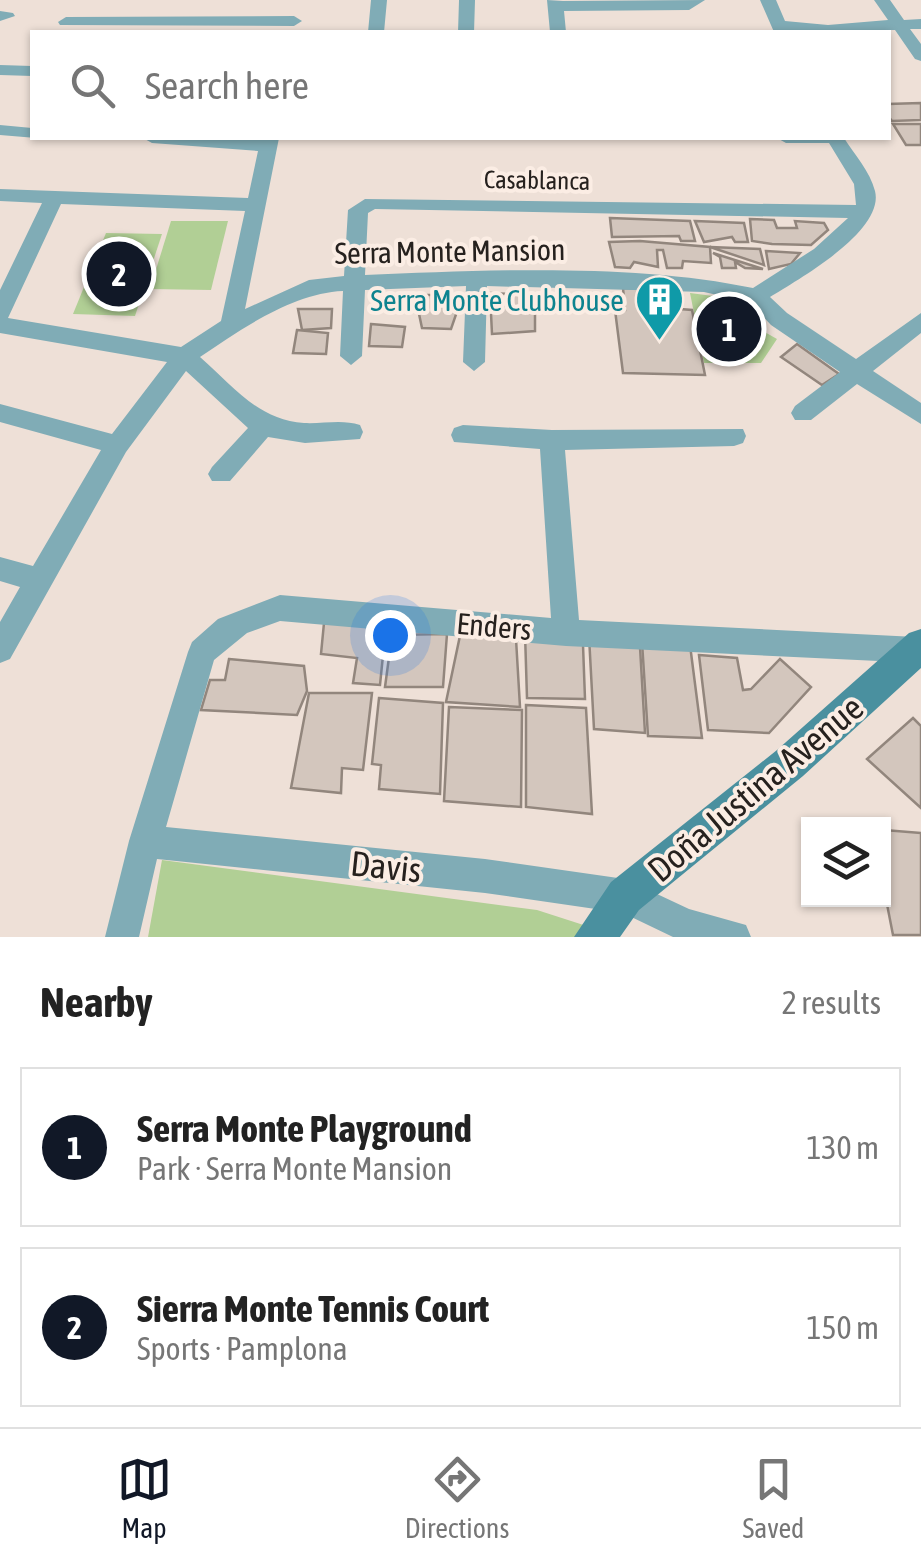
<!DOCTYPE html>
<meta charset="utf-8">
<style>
body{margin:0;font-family:"Asap Condensed",sans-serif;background:#f6f6f6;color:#222}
.controls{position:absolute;right:30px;bottom:30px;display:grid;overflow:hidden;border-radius:0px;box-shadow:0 2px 8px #0004}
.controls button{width:90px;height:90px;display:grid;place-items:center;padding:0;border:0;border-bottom:2px solid #e0e0e0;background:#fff;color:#222;font:50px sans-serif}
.you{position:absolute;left:390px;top:635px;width:35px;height:35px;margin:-25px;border:8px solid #fff;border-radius:50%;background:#1a73e8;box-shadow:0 0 0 15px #1a73e833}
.badge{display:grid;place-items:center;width:65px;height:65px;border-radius:50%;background:#111827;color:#fff;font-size:32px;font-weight:700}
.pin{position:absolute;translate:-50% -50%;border:5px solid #fff;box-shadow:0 2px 10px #0006}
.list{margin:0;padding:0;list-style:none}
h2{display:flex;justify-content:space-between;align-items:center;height:130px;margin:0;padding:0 40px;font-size:42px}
h2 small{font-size:32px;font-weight:400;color:#767676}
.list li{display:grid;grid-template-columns:65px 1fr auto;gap:30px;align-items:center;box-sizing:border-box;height:160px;margin:0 20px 20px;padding:0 20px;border:2px solid #e0e0e0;border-radius:0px}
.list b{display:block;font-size:38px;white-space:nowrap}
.list p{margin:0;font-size:32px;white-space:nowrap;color:#767676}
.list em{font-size:32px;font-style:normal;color:#767676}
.icon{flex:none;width:55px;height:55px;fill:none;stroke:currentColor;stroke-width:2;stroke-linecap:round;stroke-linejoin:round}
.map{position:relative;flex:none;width:921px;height:937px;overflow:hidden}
.search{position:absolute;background:#fff;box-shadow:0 2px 8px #0004;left:30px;right:30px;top:30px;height:110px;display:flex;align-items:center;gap:25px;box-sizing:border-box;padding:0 35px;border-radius:0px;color:#767676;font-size:38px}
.sheet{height:490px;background:#fff}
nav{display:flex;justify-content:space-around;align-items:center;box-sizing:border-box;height:140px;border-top:2px solid #e0e0e0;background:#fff;font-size:28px;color:#767676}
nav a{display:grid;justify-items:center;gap:5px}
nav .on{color:#111827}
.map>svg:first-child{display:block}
.green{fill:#b1cf95}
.building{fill:#d3c6bd;stroke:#92867d;stroke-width:2.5}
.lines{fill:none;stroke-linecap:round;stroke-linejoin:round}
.street{fill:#80acb6;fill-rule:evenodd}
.secondary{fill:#4a909f;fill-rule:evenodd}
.labels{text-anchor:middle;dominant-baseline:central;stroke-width:8;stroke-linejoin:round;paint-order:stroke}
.far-street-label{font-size:25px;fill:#26211e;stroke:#fbede4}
.street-label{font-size:30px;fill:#26211e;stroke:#fbede4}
.culture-label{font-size:30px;fill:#0d838f;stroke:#fbede4;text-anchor:end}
.near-street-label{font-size:35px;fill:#26211e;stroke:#fbede4}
</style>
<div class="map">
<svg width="921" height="937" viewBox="0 0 921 937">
<rect width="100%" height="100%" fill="#eee0d7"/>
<g class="green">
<path d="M171,221h57l-17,69 -61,-1z"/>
<path d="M106,233l56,1 -27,82 -62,-2z"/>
<path d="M690,293l46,6 7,21 34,19 -16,24h-57z"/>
<path d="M162,860l375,50 62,20 -6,7h-445z"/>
</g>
<g class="building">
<path d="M921,103v17l-29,1 -4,-5v-12z"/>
<path d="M893,124h28v21h-15z"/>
<path d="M610,218l80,3 5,20h-14l-2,-5 -67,1z"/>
<path d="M750,219l24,1 3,8h20l-2,-7 29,2 4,7 -17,15 -39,-1 -20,-3z"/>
<path d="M695,221l49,2 4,19h-13l-3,-5 -28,5z"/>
<path d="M640,241l70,6 1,16 -28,-2 -1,7h-15l-4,-18h-6l1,17 -24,-5 -4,6 -15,-1 -6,-25z"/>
<path d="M710,247l50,2 4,16z"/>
<path d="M766,251l34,2 -9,11 -22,5z"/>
<path d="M713,253l50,16 -18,-1 -10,-6 1,6h-14l-2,-11z"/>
<path d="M623,288l53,2 4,19 12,1 13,65 -82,-2 -8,-63h10z"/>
<path d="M490,293l45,2v36l-43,3z"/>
<path d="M415,295h34l12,5 -10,29 -29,-1z"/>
<path d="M298,309h34l-1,19 -29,2z"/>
<path d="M371,324l34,3 -3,20 -33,-1z"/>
<path d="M297,330l31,3 -2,21 -33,-1z"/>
<path d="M797,344l42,30 -17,11 -41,-28z"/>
<path d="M324,623l62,3 -6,59 -27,-2 4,-25 -36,-4z"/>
<path d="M461,631l55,8 4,68 -74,-5z"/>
<path d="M525,633l58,12 2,54 -58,-1z"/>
<path d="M447,634l-4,53h-58l7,-52z"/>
<path d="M589,636l51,11 5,86 -51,-4z"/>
<path d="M642,642l48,3 12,93 -54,-2z"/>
<path d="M699,655l38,3 6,32 8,-1 29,-30 31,28 -42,46 -61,-3z"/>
<path d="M229,659l75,7 3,25 -10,24 -96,-5 9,-30h15z"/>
<path d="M309,693h63l-9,77 -21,-2 -1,25 -50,-5z"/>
<path d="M379,698l64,5 -3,91 -61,-5 2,-24 -9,-1z"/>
<path d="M526,705l60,3 6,106 -66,-7z"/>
<path d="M449,707l73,3 -1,97 -77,-6z"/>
<path d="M913,718l8,8v82l-54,-49z"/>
<path d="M884,830l37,3v102h-28l-9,-46z"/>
</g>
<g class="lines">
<g class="street">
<path d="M371,0h16l-3,32h-16z"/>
<path d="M459,0h16l-1,32h-16z"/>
<path d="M547,0l16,1 142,-1 -16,10 -125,1 2,21h-16z"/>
<path d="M760,0h16l9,21 43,4 60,-5 -14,-20h16l14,20 17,-1v10h-11l11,15v17l-6,-2 -20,-29 -121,2z"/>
<path d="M0,11l13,2 2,3 -15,5z"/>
<path d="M66,17l228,-1 8,5 -8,5 -234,-1 -2,-3z"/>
<path d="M0,65l32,1v10l-32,-1z"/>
<path d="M0,125l32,3 4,10 -36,-3z"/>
<path d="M143,138h136l-34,171 64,-29 35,-4 4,-66 17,-11 491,6 -2,-21 -25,-41h-43l-9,-5h67c10,16 26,33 31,53 10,40 -76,88 -105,106l17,16 69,46 65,-46v20l-48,38 48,32v21l-64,-40 -46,36h-16l-4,-7 4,-7 45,-34 -69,-47 -22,-23 -45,-10 -217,-6 -2,76 -11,9 -11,-9 3,-76 -101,4 -3,66 -11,9 -11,-9 3,-65c-50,2 -102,38 -143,66 33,29 58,63 104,66 19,1 38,-4 56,2l3,7 -3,7 -55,4 -37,-6 -38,44h-18l-4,-7 4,-7 36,-39 -62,-57 -60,81 -116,207 -10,4v-41l20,-35 -20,-6v-24l33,9 68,-116 -101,-28v-18l112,30 55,-72 -167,-29v-43l42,-87 -42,-2v-12l248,9 10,-47 -106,-8zM61,204l184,7 -24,110 -40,26 -173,-29zM375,209l473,9 -34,31 -61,39c-118,-25 -267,-18 -388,-13l3,-62z"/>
<path d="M463,425l89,5 191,-1 3,7 -3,7 -9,3 -169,4 14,170 337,17 5,2v24l-355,-17 -286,-25 -33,12 -33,27 -48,167 319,32 140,20 64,30 57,16 5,12h-78l-50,-24 -138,-20 -328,-34 -18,78h-34l24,-96 59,-189 4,-10 26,-23 62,-24 271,23 -11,-169 -86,-7 -3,-7 3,-7z"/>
</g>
<path class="secondary" d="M921,629v39l-118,108 -164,134 -19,27h-46l37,-55 166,-132 132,-117z"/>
</g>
<defs>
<symbol id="building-pin" viewBox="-11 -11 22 30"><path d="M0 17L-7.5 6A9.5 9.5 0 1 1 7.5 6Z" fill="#0f9aa8" stroke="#fbede4"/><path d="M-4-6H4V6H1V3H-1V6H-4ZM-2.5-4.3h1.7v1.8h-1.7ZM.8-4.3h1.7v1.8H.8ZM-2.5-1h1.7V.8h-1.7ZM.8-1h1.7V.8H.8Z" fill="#fff"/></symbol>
</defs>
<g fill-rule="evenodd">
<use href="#building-pin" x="632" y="272" width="55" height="75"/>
</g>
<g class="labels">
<g class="far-street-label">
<text transform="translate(537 180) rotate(1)">Casablanca</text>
</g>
<g class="street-label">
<text transform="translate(450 251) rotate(-1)">Serra Monte Mansion</text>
<text transform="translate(494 626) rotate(5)">Enders</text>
</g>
<g class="culture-label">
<text x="624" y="300">Serra Monte Clubhouse</text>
</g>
<g class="near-street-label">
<text transform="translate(755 788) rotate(-40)">Doña Justina Avenue</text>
<text transform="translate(386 866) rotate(6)">Davis</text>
</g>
</g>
</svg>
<div class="controls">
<button><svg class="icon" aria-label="layers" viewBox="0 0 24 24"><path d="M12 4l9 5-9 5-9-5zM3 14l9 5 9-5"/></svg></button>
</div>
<div class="you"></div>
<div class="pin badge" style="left:729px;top:329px">1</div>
<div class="pin badge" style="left:119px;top:274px">2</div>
<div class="search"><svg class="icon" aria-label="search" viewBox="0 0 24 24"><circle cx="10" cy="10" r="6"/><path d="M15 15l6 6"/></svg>Search here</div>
</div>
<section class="sheet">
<h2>Nearby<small>2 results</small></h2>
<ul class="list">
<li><span class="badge">1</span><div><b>Serra Monte Playground</b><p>Park · Serra Monte Mansion</p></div><em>130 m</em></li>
<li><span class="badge">2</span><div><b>Sierra Monte Tennis Court</b><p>Sports · Pamplona</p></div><em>150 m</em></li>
</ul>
</section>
<nav>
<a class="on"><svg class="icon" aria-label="map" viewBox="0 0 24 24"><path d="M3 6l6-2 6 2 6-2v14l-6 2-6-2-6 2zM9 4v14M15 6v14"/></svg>Map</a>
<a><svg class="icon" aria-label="directions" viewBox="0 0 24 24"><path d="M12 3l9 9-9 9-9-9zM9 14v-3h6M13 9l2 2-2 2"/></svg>Directions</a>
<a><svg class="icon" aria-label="saved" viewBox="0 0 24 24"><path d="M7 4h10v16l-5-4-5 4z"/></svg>Saved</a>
</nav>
